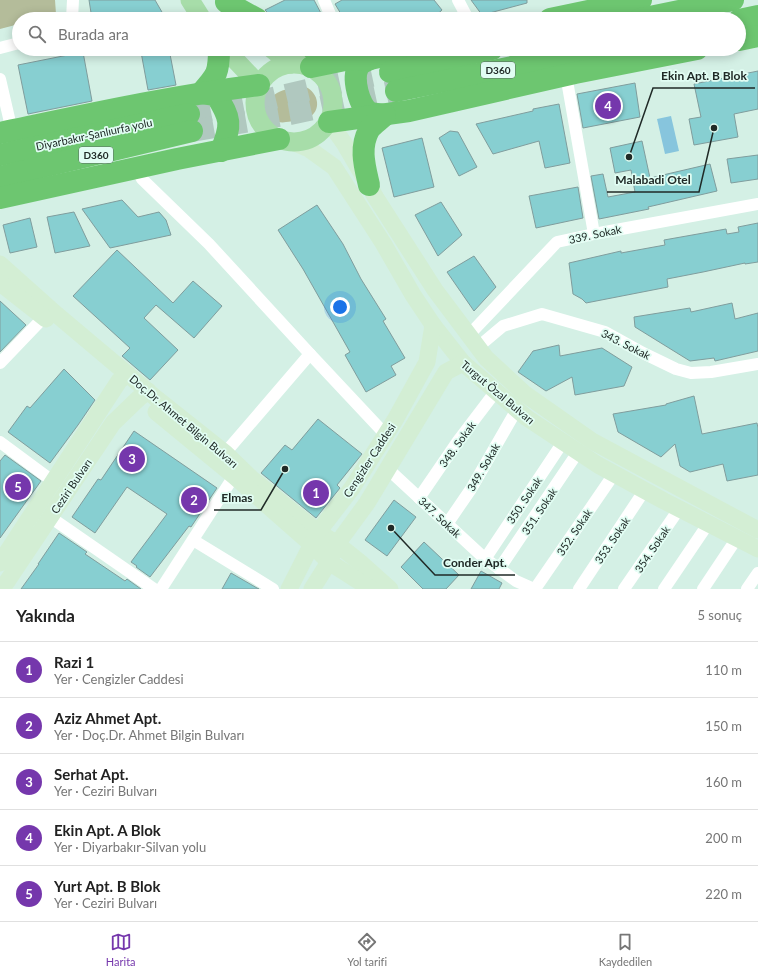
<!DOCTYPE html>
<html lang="tr">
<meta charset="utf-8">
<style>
body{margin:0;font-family:Lato,sans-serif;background:#f6f6f6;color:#222}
.you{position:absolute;left:340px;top:307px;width:14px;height:14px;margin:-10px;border:3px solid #fff;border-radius:50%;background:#1a73e8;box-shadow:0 0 0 6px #1a73e833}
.badge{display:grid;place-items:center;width:26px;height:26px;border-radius:50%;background:#7537ac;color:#fff;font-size:13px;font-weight:700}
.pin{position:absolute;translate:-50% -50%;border:2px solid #fff;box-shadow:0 1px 4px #0006}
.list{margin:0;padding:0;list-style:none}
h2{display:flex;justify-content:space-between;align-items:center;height:52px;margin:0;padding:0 16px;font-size:17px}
h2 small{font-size:13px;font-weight:400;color:#767676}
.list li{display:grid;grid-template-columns:26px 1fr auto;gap:12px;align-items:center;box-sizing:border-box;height:56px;padding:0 16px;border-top:1px solid #e0e0e0}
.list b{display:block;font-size:15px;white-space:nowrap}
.list p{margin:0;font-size:13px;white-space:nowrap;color:#767676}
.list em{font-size:13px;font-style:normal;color:#767676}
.icon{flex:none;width:22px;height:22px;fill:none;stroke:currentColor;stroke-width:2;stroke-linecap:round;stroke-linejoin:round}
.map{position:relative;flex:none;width:758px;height:589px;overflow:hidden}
.search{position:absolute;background:#fff;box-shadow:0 2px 10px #0003;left:12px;right:12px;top:12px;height:44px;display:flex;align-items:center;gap:10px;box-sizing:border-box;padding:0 14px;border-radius:22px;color:#767676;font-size:15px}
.sheet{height:332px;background:#fff}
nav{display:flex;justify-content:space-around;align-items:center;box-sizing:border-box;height:56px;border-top:1px solid #e0e0e0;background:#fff;font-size:11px;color:#767676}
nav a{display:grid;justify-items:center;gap:2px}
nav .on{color:#7537ac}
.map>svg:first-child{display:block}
.green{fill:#b4bc9a}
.water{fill:#87c5dd}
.building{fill:#87cfd1;stroke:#809d9d}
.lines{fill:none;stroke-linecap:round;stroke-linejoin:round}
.highway-tunnel{stroke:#b0c8bf;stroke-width:22;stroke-dasharray:22 11;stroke-linecap:butt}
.street{stroke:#fff;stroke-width:12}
.secondary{stroke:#d3eed4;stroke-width:17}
.primary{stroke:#a7dda9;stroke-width:19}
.highway{stroke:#6dc670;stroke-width:22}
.labels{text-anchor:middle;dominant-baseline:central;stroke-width:3.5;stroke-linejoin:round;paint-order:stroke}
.shield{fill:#e1fdf3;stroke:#5a6964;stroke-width:1}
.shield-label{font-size:10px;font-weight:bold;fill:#202a27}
.street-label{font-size:11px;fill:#202a27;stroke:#e1fdf3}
.leader{fill:none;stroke:#202a27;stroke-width:1.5}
.callout-dot{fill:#202a27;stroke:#e1fdf3;stroke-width:1.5}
.callout-label{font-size:12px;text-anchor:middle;font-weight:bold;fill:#202a27;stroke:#e1fdf3;stroke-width:3.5;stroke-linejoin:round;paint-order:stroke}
</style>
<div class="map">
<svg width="758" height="589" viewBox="0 0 758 589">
<rect width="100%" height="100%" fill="#d4f0e5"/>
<g class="green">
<path d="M0,0h55l1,14 -20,5h-17v5l-19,5z"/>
<path d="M303,86c14,4 20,22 7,31 -6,4 -17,4 -24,5 -16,4 -23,-21 -9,-29 6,-4 18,-5 26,-7z"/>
<path d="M185,100l19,4 6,9v9l-6,14 -9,2z"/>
</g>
<path class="water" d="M671,116l8,35 -14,3 -8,-35z"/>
<g class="building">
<path d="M89,0h66l11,19h-74z"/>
<path d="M285,0h29l10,19h-52l-3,-1 -1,-5 -3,-3z"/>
<path d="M342,0h92l8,10 -10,9h-88l-9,-15z"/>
<path d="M471,0h56v3l-45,12z"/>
<path d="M158,49h11l7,36 -28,5 -7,-38z"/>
<path d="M83,52l9,49 -64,13 -10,-49z"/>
<path d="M758,71v38l-24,5 4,23 -44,8 -5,-26 12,-2 -7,-33z"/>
<path d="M635,83l5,34 -57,11 -6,-34z"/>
<path d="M559,104l11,59 -25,5 -6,-27 -46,13 -17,-30 57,-13v-2z"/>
<path d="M450,131l8,1 19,35 -18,9 -20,-38z"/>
<path d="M422,138l12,49 -40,10 -12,-49z"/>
<path d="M642,141l8,37 60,-14 7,27 -69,16 1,2 -50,10 -8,-43 12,-2 5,23 27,-5 -4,-22 -16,3 -5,-25z"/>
<path d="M758,155v24l-27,4 -4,-24z"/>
<path d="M578,187l5,31 -47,10 -7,-32z"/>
<path d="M122,200l16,17 21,-5 7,8 5,15 -61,13 -28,-39z"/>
<path d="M441,202l21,33 -24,21 -23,-41z"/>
<path d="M317,205l26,39 18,35 25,40 -3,2 22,37 -14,8 5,9 -30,17 -21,-37 5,-3 -47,-83 -25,-39z"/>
<path d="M74,212l16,34 -35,7 -8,-36z"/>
<path d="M30,218l7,29 -27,6 -7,-28z"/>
<path d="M758,223v39l-13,2v-1l-42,9 -36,7 1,8 -82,16 -4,-4 -9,-5 -4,-31 52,-12v2l44,-8 -1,-5 62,-11 1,5 12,-2 -1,-5z"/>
<path d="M117,250l56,53 20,-22 29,25 -28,32 -38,-33 -12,13 34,32 -28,30 -28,-24 8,-8 -57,-52z"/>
<path d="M474,256l22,31 -22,24 -27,-39z"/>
<path d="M0,301l26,24 -26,27z"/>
<path d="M732,303l3,16 23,-6v38l-43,10 -1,-3 -24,3 -55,-34 -1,-10 56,-9 1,4z"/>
<path d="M559,345l1,11 42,-8 30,19 -8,19 -49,9 -3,-18 -26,14 -28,-19 15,-21z"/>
<path d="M64,369l31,31 -17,25 -28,38 -42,-31 19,-26 3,2z"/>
<path d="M694,396l8,38 55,-11 1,5v47l-31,6 -4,-17 -33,8 -10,-6 -5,-22 -14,13 -43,-25 -5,-18 53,-9v-1z"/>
<path d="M318,419l44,35 -25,31 3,3 -24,30 -55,-45 24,-28 7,5z"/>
<path d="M134,431l83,57 -26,39 -2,-1 -39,51 -14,-10 1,-1 -6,-4 36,-48 -40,-27 -32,46 -23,-16 26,-38 3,1z"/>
<path d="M5,455l36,26 -41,57v-77z"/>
<path d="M394,500l22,17 -29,39 -22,-16z"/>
<path d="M59,533l28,19 -2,2 40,27 2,-2 14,10h-120l18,-25h-1z"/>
<path d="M424,542l35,33 -13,14h-23l-22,-22z"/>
<path d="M481,571l21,12 -3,6h-28z"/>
<path d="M231,573l26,15 2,1h-37z"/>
</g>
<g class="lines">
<g class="highway-tunnel">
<path d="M189,114l76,-14 46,-11 79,-17"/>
<path d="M192,131l98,-17 106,-23"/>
</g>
<g class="street">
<path d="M324,0l8,19"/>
<path d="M458,0l10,19"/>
<path d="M72,19l1,-19"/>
<path d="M0,48l19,-5"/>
<path d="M566,75l28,159"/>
<path d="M0,79l12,52"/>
<path d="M136,168l6,11 67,65 101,110 75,80"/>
<path d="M469,335l88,-93 37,-8 164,-30"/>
<path d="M478,347l25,-21 39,-12 63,18 38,21 33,16 15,4 20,-1 47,-8"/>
<path d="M0,363l44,-46"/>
<path d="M0,442l54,40"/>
<path d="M225,453l85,-99"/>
<path d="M388,469l95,88 33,24 18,8"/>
<path d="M419,498l39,-57 38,-50"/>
<path d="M50,517l104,72"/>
<path d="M447,524l24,-35 46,-80"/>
<path d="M193,540l80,49"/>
<path d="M485,559l78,-117"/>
<path d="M499,569l79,-117"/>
<path d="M161,589l73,-113"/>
<path d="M535,589l79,-115"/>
<path d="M579,589l65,-98"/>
<path d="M624,589l55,-80"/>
<path d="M664,589l44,-65"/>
<path d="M703,589l34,-51"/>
<path d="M747,589l11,-16"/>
</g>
<g class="secondary">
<path d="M329,122l15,21 32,55 59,92 51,68 39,36 67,47 166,89"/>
<path d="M292,142l17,7 25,18 49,76 30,52 20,30 30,38 64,55 71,47 66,36 94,48"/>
<path d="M0,264l56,50 101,85 68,54 26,25 67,54 19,12 25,20 28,25"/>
<path d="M0,283l46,36"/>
<path d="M156,412l78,64 77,68 18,18 42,27"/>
<path d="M0,563l119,-182 8,-7"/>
<path d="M2,589l111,-166 26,-25 9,-7"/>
<path d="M289,589l29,-57 34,-44 43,-68 32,-58 6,-37"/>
<path d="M312,589l17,-27 8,-18 30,-41 79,-131 17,-9"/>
</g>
<g class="primary">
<path d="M190,0l12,19"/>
<path d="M225,49l34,36"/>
<path d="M272,49l19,15"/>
<circle cx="294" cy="103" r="39"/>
</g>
<g class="highway">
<path d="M226,2l31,17"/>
<path d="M550,19l91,-19"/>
<path d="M640,19l93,-19"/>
<path d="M739,20l19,-4"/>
<path d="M739,40l19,-4"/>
<path d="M313,49l32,11"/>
<path d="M370,59c-4,2 -10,4 -12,9 -6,10 1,38 11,44 4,2 11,2 16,3"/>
<path d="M311,67l34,-7 25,-1 45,-10"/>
<path d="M390,72l102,-23"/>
<path d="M396,91l203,-42"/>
<path d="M201,93l15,2c15,24 16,29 5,56"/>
<path d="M201,93c16,-18 18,-20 18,-44"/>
<path d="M329,122l80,-11 166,-38 122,-24"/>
<path d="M0,133c86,-18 172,-37 259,-48"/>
<path d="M0,155l189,-41"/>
<path d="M0,177l192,-46"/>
<path d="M369,185c-4,-18 -10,-37 0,-55 3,-5 11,-10 16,-15"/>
<path d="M0,198l177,-39 102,-20"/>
</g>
</g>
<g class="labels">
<g class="shield">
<rect x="481" y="62" width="34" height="16" rx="3"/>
<rect x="79" y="147" width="34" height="16" rx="3"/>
</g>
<g class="shield-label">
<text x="498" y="70">D360</text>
<text x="96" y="155">D360</text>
</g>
<g class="street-label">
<text transform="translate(94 134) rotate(-12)">Diyarbakır-Şanlıurfa yolu</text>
<text transform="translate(595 234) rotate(-12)">339. Sokak</text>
<text transform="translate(626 344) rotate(27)">343. Sokak</text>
<text transform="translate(498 392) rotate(40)">Turgut Özal Bulvarı</text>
<text transform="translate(184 421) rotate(40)">Doç.Dr. Ahmet Bilgin Bulvarı</text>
<text transform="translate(457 444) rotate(-54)">348. Sokak</text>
<text transform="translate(369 460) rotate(-57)">Cengizler Caddesi</text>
<text transform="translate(483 467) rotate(-60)">349. Sokak</text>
<text transform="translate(71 486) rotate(-56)">Ceziri Bulvarı</text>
<text transform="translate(524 500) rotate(-56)">350. Sokak</text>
<text transform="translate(539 511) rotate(-56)">351. Sokak</text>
<text transform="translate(440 517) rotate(43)">347. Sokak</text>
<text transform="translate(574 532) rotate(-56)">352. Sokak</text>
<text transform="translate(612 540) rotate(-56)">353. Sokak</text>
<text transform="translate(652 549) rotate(-56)">354. Sokak</text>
</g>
</g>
<path class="leader" d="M629 157L653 88H755M714 128L699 192H607M285 469L261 510H214M391 528L435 575H515"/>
<g class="callout-dot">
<circle cx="629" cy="157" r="4"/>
<circle cx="714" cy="128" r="4"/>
<circle cx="285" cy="469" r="4"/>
<circle cx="391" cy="528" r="4"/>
</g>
<g class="callout-label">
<text x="704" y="80">Ekin Apt. B Blok</text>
<text x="653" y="184">Malabadi Otel</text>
<text x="237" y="502">Elmas</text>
<text x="475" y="567">Conder Apt.</text>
</g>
</svg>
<div class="you"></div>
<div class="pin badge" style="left:316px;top:493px">1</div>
<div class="pin badge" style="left:194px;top:500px">2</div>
<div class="pin badge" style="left:132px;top:459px">3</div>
<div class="pin badge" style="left:608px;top:106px">4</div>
<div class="pin badge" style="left:18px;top:487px">5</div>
<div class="search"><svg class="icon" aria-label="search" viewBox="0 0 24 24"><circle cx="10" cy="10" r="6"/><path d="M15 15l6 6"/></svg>Burada ara</div>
</div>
<section class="sheet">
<h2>Yakında<small>5 sonuç</small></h2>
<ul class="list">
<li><span class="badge">1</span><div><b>Razi 1</b><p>Yer · Cengizler Caddesi</p></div><em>110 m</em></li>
<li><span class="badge">2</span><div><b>Aziz Ahmet Apt.</b><p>Yer · Doç.Dr. Ahmet Bilgin Bulvarı</p></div><em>150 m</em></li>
<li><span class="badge">3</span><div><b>Serhat Apt.</b><p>Yer · Ceziri Bulvarı</p></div><em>160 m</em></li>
<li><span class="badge">4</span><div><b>Ekin Apt. A Blok</b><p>Yer · Diyarbakır-Silvan yolu</p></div><em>200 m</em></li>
<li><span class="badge">5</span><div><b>Yurt Apt. B Blok</b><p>Yer · Ceziri Bulvarı</p></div><em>220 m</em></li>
</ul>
</section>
<nav>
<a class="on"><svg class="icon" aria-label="map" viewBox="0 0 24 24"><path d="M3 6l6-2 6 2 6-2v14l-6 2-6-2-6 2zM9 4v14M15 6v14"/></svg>Harita</a>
<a><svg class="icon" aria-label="directions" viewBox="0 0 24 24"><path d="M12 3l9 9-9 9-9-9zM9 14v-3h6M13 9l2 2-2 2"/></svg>Yol tarifi</a>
<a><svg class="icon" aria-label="saved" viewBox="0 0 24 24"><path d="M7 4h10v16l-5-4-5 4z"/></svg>Kaydedilen</a>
</nav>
